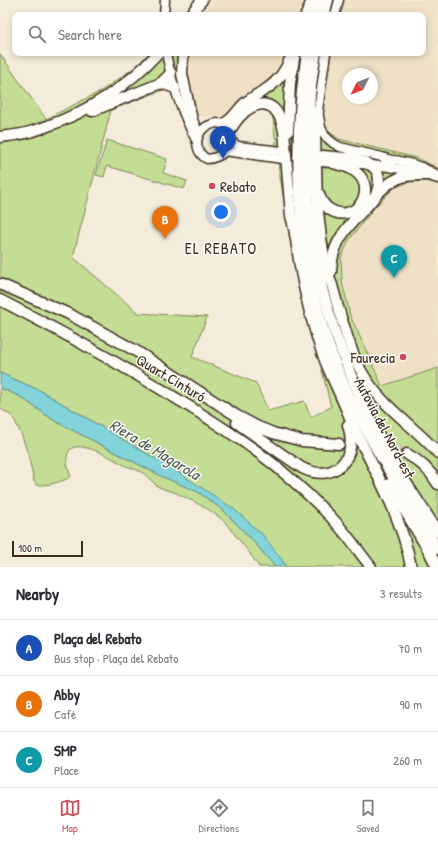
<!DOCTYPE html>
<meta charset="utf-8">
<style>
body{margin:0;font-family:"Patrick Hand",sans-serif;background:#f7f7f7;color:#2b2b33}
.compass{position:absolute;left:342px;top:68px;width:36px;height:36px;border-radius:50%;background:#fff;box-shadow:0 2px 6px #0003;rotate:227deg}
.scale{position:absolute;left:12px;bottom:10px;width:71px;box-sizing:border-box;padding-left:4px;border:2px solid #3b2a1e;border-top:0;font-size:11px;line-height:14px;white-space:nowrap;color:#3b2a1e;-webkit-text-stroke:3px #fdfcf7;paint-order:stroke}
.you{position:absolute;left:221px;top:212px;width:14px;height:14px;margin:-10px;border:3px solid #fff;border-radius:50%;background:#1a73e8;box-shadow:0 0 0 6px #1a73e833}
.badge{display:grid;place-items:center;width:26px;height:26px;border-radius:50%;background:#d1495b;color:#fff;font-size:13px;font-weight:700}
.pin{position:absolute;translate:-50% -33px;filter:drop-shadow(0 1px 2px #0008)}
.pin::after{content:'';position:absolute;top:21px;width:14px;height:12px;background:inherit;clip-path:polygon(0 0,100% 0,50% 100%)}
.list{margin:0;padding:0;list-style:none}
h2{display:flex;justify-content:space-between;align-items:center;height:52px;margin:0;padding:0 16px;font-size:17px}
h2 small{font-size:13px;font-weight:400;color:#7c7c81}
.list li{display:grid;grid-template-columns:26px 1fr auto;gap:12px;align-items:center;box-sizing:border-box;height:56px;padding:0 16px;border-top:1px solid #e1e1e2}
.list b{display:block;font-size:15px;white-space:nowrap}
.list p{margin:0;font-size:13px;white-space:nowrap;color:#7c7c81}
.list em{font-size:13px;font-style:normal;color:#7c7c81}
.icon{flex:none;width:22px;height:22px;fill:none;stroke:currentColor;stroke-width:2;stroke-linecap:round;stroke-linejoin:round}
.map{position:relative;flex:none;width:438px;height:567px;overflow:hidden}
.search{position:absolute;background:#fff;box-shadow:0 2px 6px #0003;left:12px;right:12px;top:12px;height:44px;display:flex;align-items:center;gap:10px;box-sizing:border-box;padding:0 14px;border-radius:8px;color:#7c7c81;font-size:15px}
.sheet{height:220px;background:#fff}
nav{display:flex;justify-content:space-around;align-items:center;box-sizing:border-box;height:56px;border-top:1px solid #e1e1e2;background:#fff;font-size:11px;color:#7c7c81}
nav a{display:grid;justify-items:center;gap:2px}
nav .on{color:#d1495b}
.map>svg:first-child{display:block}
.built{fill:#eee1c6;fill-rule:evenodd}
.green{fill:#c3de94;stroke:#7f8459}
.water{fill:#82d3da;stroke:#668f8f}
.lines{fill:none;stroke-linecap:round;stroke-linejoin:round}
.highway-tunnel{stroke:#cfc5b4;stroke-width:10;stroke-dasharray:10 5;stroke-linecap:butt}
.secondary-casing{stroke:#3b2a1e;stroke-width:11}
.highway-casing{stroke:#3b2a1e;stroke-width:13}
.secondary{stroke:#fdfcf7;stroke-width:8}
.highway{stroke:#fdfcf7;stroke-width:10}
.poi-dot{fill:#d1495b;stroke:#fdfcf7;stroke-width:1.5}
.labels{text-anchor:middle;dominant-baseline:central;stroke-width:3;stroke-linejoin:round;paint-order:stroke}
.poi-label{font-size:15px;fill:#3b2a1e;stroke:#fdfcf7;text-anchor:start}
.street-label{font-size:15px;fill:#3b2a1e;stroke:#fdfcf7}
.neighbourhood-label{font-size:16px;letter-spacing:1px;fill:#3b2a1e;stroke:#fdfcf7}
.water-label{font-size:16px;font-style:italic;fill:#505d56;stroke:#fdfcf7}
</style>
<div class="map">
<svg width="438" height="567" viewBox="0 0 438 567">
<rect width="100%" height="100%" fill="#f4ecda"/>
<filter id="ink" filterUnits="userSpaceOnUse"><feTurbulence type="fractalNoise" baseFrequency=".025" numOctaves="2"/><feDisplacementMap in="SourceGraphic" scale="8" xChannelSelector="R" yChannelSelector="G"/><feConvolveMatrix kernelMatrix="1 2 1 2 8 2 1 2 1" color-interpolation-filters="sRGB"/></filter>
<g filter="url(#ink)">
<g class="built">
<path d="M210,0h94l-5,15h-97z"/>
<path d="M335,0h103v168l-21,-10 -78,-19 -9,-7 -18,-2v-15l10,-62h101v-38h-93zM348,74h24v24h-24z"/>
<path d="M190,53h97l-6,17 -33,26 -16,16 -13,4 -23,1 -10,-43z"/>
<path d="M438,175v193l-56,18 -32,-71 -8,-33 -1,-24 8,-18 26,-33 19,-19 15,-6 18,-1 8,1z"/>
</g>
<g class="green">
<path d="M149,53h41l-4,21 1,6 -24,10 -52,20 -38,147 65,56 69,4 -15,40 64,26 12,28 36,-10 7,16 20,-10 -40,-164 -12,-72 -7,-61 -24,-14 33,-26 6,-17h35l-10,62 1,15 17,2 9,7 78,19 21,10v7l-3,7 -8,-1 -18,1 -15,6 -19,19 -26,33 -8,18 1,24 8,33 32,71 56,-18v199h-152l-4,-7 -104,-88 -137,-81 -41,-18v-319l46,65 55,-28 37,-26z"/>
<path d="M107,140l60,19 -4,14 24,8 -3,8 -77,-23 -3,11 -8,-2z"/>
<path d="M0,388l19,8 36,25 71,37 37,19 35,15 26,19 30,31 21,25h-16c-8,-13 -18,-25 -28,-37 -3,-4 -7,-10 -12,-13 -13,-10 -28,-17 -43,-24 -5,-2 -11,-3 -17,-6 -6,-3 -10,-10 -16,-14 -5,-3 -11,-5 -17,-7 -11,-6 -61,-37 -59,-5 0,5 2,11 4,15 -6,6 -27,10 -35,9l-2,-4 -6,-27 -6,-18 -7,-15 -3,-5 -12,-8z"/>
</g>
<path class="water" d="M0,373l41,18 137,81 56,37 29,26 19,25 4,7h-11l-21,-25 -30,-31 -26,-19 -35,-15 -37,-19 -71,-37 -36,-25 -19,-8z"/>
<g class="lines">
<path class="highway-tunnel" d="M339,444l58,6 10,4"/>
<defs>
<g id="secondary">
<path d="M164,15l1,-15"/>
<path d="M335,15l4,-15"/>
<path d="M166,53c6,31 16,61 31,89"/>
<path d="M326,53l-8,58 3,16 4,9 8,7 7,4 42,10 6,2"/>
<path d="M217,123c15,2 15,18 8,28 -4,5 -13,8 -18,8 -11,-6 -13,-19 -5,-29 4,-4 9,-6 15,-7z"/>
<path d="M229,140l9,6 44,5"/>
<path d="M224,151l59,8"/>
<path d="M323,155l33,3"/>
<path d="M384,159c17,1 36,6 52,15"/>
<path d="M322,162c16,2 33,1 49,3 23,2 45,6 67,14"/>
</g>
<g id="highway">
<path d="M190,15l12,-15"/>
<path d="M306,15l6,-15"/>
<path d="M315,15l5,-15"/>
<path d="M324,15l4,-15"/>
<path d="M183,53l-1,21 10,46 3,7"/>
<path d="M307,53c-19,117 -8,237 43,345 25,53 57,102 88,151"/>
<path d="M316,53c-6,30 -8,60 -8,90 -1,21 -2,41 0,61 6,76 30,148 63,216 8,16 16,31 25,46 13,22 28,44 42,66"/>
<path d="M161,83l14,5"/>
<path d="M92,111l69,-28 10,-10"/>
<path d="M318,111c-4,16 -3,35 -2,51 0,36 3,71 10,106 2,6 4,12 6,17 4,14 7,28 12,41 6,20 12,39 24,56 19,28 48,46 70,71"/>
<path d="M223,124c10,-4 14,-14 22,-21 7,-6 15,-10 23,-15 10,-7 18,-18 22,-29"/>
<path d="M288,131l2,-48 5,-30"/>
<path d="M229,133c14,-30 47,-45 55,-2l7,85c5,16 6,34 9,50 6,33 14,66 26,97 7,17 15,33 22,50 3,6 4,12 7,17 22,45 47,87 56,137"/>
<path d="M0,137c5,-1 10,-1 15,-2 11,-1 21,-5 30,-8 43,-15 83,-41 113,-74"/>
<path d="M350,158c23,5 35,11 26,37"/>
<path d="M319,194c2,7 5,11 10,15 27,18 53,-24 22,-40 -5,-3 -12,-4 -18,-6"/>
<path d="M331,272c0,-29 17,-46 36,-66 9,-11 17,-21 30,-27 9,-5 20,-4 30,-4"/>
<path d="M0,284l69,30 67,37 101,65 21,11 15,6 29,8 37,3"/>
<path d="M0,300c51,26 100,53 149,82 37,22 75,45 110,71 23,17 45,37 66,58 17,16 31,37 46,56"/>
<path d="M237,423l65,45c32,16 57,-10 46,-43"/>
<path d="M407,454c13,7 24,18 31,30"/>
<path d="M389,484l41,69 7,14"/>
</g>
</defs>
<use href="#secondary" class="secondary-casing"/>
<use href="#highway" class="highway-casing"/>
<use href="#secondary" class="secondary"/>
<use href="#highway" class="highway"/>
</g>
</g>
<g class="poi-dot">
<circle cx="212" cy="186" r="4"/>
<circle cx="403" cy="357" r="4"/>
</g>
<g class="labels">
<g class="poi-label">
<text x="220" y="186">Rebato</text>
<text x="395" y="357" text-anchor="end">Faurecia</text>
</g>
<g class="street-label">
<text transform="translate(171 378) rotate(31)">Quart Cinturó</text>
<text transform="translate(385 428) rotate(62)">Autovia del Nord-est</text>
</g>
<g class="neighbourhood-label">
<text x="221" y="248">EL REBATO</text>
</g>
<g class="water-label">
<text transform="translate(155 449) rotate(31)">Riera de Magarola</text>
</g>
</g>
</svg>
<svg class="compass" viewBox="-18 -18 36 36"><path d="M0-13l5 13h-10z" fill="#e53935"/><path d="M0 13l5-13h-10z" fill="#7c7c81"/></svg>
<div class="scale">100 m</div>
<div class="you"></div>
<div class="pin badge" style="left:223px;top:159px;background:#1a4fb4">A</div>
<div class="pin badge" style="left:165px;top:239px;background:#e8710a">B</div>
<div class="pin badge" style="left:394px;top:278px;background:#0f9aa8">C</div>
<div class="search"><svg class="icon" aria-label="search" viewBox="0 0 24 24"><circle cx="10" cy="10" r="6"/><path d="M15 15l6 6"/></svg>Search here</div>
</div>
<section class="sheet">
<h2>Nearby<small>3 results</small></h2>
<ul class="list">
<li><span class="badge" style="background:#1a4fb4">A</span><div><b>Plaça del Rebato</b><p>Bus stop · Plaça del Rebato</p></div><em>70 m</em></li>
<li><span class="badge" style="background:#e8710a">B</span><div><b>Abby</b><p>Café</p></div><em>90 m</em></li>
<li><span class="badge" style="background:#0f9aa8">C</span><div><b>SMP</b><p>Place</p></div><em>260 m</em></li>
</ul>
</section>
<nav>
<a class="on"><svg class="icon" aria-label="map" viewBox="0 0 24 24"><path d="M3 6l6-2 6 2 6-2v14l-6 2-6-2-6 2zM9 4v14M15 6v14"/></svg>Map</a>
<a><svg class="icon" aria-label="directions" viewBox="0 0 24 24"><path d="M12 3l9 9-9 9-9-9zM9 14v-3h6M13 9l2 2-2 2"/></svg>Directions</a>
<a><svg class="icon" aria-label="saved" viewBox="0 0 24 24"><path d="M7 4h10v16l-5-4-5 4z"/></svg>Saved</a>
</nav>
